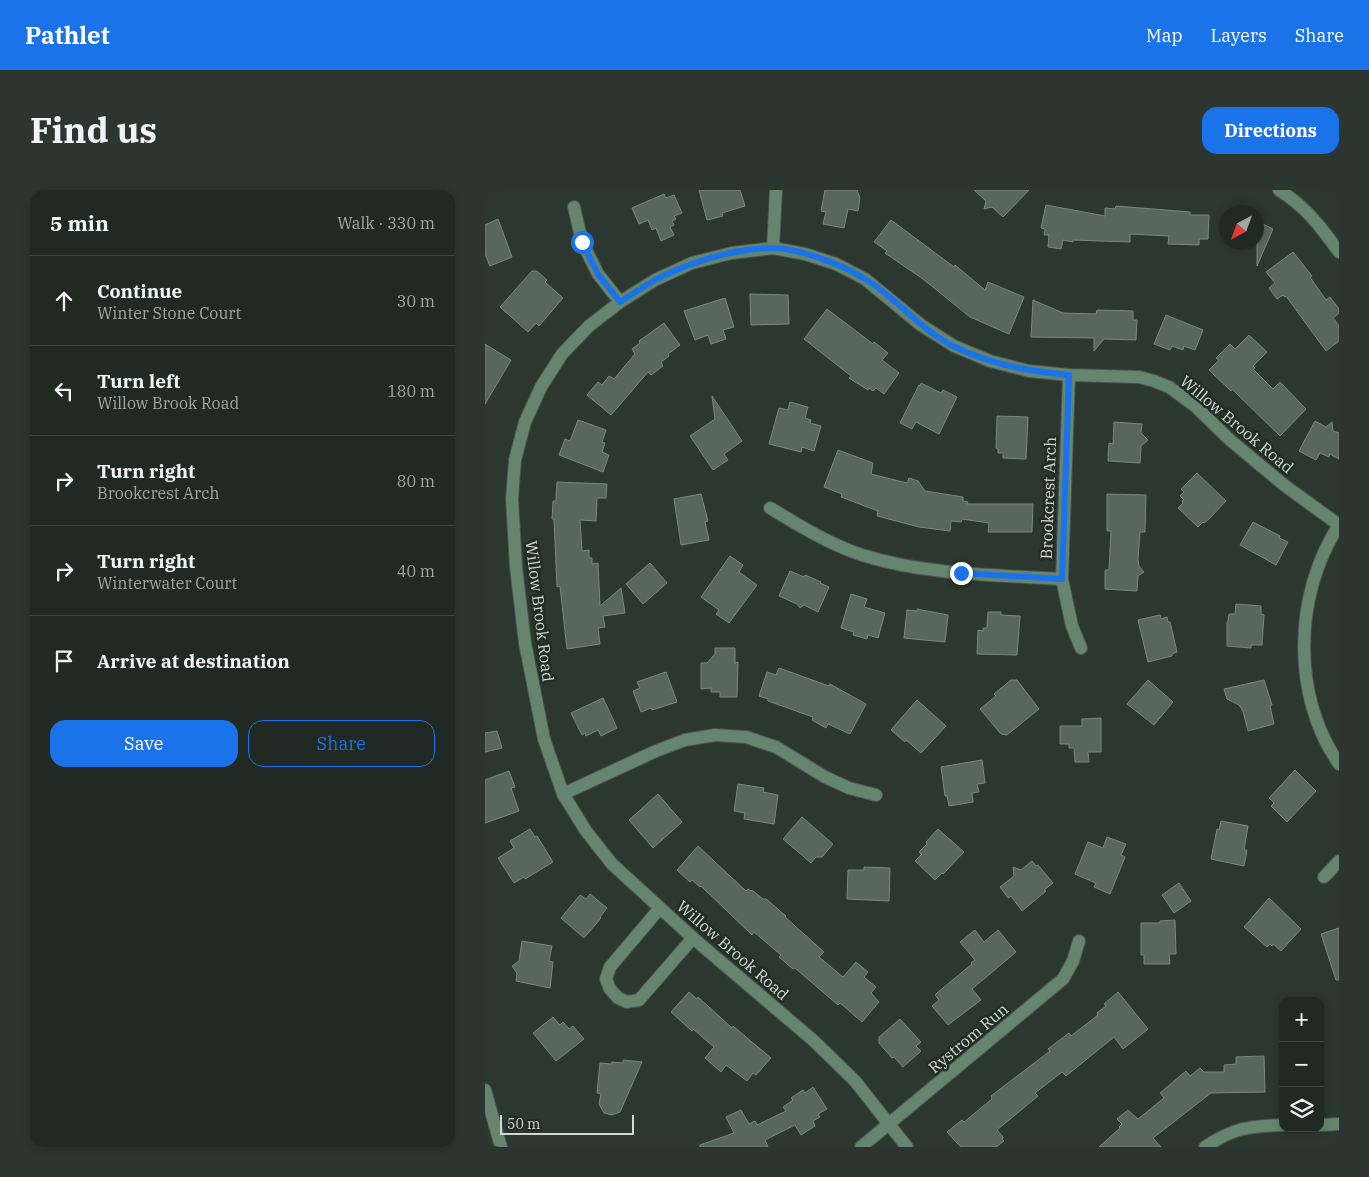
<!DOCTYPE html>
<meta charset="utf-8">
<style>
body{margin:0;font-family:"IBM Plex Serif",serif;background:#2d3530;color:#f1f3f6}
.controls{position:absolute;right:15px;bottom:15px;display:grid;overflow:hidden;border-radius:10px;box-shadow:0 2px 8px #0003}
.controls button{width:45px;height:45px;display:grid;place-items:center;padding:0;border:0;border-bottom:1px solid #3d4541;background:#202923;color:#f1f3f6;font:25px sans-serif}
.compass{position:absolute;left:734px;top:15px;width:45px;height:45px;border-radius:50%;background:#202923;box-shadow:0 2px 8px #0003;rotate:221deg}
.scale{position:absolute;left:15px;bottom:12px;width:134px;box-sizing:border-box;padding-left:5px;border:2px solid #d1d9d4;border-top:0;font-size:14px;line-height:18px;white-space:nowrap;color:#d1d9d4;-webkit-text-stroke:4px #212d25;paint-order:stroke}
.stop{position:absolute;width:15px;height:15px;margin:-11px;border:4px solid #1a73e8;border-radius:50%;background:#fff}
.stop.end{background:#1a73e8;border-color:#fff;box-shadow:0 1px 5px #0008}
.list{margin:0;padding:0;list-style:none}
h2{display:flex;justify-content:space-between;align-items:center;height:65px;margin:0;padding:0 20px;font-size:21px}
h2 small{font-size:16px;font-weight:400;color:#a2a6a6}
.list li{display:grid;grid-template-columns:32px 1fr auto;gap:15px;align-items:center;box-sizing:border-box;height:90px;padding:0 20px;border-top:1px solid #3d4541}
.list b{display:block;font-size:19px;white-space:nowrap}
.list p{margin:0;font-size:16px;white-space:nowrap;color:#a2a6a6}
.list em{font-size:16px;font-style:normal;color:#a2a6a6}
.actions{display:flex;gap:10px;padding:15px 20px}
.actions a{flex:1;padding:11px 0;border:1px solid #1a73e8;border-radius:15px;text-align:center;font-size:18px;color:#1a73e8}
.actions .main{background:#1a73e8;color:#fff}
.icon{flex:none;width:28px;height:28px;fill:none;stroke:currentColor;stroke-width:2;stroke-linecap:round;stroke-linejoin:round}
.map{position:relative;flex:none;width:854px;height:957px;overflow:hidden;border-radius:15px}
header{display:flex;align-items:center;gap:30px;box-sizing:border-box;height:70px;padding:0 25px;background:#1a73e8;color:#fff}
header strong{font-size:24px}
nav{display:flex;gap:28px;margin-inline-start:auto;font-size:18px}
.intro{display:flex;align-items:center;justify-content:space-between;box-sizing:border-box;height:120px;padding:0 30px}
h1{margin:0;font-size:35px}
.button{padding:12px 22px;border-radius:15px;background:#1a73e8;color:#fff;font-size:18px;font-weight:700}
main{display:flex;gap:30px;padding:0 30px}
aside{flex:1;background:#202923;border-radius:15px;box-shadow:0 2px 8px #0003}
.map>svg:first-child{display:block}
.building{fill:#59665d;stroke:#7a897f}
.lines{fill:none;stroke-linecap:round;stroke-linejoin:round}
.minor-casing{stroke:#49544d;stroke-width:14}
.minor{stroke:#658570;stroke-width:12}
.route{stroke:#1a73e8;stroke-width:6}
.labels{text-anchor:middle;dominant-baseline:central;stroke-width:5;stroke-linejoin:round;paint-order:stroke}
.street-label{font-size:16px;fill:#d1d9d4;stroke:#212d25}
</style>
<header>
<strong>Pathlet</strong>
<nav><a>Map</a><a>Layers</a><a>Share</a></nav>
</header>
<div class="intro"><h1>Find us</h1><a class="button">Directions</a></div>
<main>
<aside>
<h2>5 min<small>Walk · 330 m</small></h2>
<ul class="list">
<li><svg class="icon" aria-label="ahead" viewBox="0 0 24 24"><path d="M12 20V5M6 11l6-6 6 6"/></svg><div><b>Continue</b><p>Winter Stone Court</p></div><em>30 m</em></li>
<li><svg class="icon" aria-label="left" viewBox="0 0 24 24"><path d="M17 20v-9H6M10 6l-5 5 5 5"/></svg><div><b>Turn left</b><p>Willow Brook Road</p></div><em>180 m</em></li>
<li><svg class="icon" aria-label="right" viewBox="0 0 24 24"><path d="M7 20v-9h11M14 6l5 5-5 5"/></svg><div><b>Turn right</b><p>Brookcrest Arch</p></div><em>80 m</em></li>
<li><svg class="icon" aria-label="right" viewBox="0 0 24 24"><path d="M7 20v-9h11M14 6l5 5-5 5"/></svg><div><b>Turn right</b><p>Winterwater Court</p></div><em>40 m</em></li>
<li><svg class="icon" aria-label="arrive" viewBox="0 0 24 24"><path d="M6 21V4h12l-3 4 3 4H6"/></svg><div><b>Arrive at destination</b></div></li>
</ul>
<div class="actions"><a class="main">Save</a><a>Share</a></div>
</aside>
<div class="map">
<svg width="854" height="957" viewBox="0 0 854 957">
<rect width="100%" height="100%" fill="#2b372f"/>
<g class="building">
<path d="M214,0h41l5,16 -23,7 1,3 -16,4z"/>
<path d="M340,0h32l3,8 -2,13 -10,-2 -4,19 -21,-4 3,-12 -5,-1z"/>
<path d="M489,0h55l-26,27 -11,-10 -8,2 2,-8z"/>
<path d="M179,4l2,4 8,-3 8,18 -8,3 2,3 -4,2 2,4 -4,2 4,8 -13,6 -5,-13 -4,2 -4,-10 -9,4 -7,-16z"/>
<path d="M561,15l59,11v-8l10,1 1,-3 74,6v3h19l-1,24h-9v6l-31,-1 1,-8 -39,-2v8l-57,-2v2l-10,-2 -2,9 -13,-2 1,-12h-5l1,-6 -4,-1z"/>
<path d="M13,29l14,38 -22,9 -5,-12v-29z"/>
<path d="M406,30l63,47 1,-2 30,25 3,-8 36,15 -15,37 -39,-17 -47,-38 -38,-26 2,-2 -13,-9z"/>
<path d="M772,31l16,8 -16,37z"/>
<path d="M808,62l19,24 -2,1 16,23 4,-3 9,12v4l-6,5 6,8v15l-13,10 -40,-55 -1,1 -2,-2 -6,4 -8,-11 6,-5 -9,-11z"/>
<path d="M47,81h5l10,9 -2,2 18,16 -24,28 -3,-3 -8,9 -28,-25z"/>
<path d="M265,104l38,1 1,29 -38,1z"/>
<path d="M240,108l9,29 -11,3 3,9 -15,5 -3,-9 -13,5 -11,-29z"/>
<path d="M548,110l30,13 33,1 1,-4 36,1v9h4l-1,20 -32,-1 -10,12v-13l-63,-1z"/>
<path d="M342,119l46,35 1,-2 14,11 -6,7 17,13 -15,21 -8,-6 -3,3 -4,-3 -1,2 -19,-12 2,-2 -47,-37z"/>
<path d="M681,125l37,15 -8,20 -11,-4 -1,4 -11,-4 -2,4 -16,-6z"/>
<path d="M179,133l16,22 -12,9 1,2 -8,6 2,4 -12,9 -3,-3 -37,43 -24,-20 11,-13 4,3 7,-9 5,3 21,-25 -3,-5 8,-6 -1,-2z"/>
<path d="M764,145l18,17 -14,14 2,2 -2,1 20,20 7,-7 26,27 -26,27 -48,-47 -1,2 -22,-21 10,-10 -3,-2 14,-14 5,5z"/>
<path d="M0,154l26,16 -26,44z"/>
<path d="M436,193l20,10 2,-3 14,7 -18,37 -23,-12 -4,7 -12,-6 19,-38 1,1z"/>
<path d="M227,206l30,45 -18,13 4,6 -15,10 -23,-34 25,-17z"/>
<path d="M305,212l18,5 -3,11 6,2 -1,3 11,3 -7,25 -12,-4 -1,5 -32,-8 10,-36 9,2z"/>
<path d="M512,226l31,1 -2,42 -23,-1v-5h-5v-4l-2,-1z"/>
<path d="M93,230l28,10 -4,12 3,1 -3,9 7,3 -6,17 -44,-17 6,-16 5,2z"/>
<path d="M830,231l11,6 6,-5 1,9 6,2v26l-9,-5 -1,3 -9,-4 -4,7 -17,-9z"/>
<path d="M629,232l28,2 -1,9 7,7 -7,6 -1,17 -32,-2 1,-18 4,1z"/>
<path d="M353,260l35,13 -2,11 36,9 2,-5 9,3 7,10 38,6v4l5,1 -1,2h66l-1,28h-44l1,-9 -27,-4 -1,3 -10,-1 -1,10 -31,-4 -42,-11 1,-5 -37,-14 1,-3 -18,-7z"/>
<path d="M712,283l29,28 -17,18 -5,4 -1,-1 -5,5 -20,-19 5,-5 -1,-2 2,-1 -4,-4 4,-4 -3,-3z"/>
<path d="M72,292l50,2 -1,14h-9l-1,23 -16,-1 2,31 7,-1v8h3v6l6,-1 2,43 21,-18 4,25 -22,3 2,11 -7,1 2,16 -33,5 -7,-63 -3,1 -3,-68h-2l1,-18h3z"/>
<path d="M216,304l7,27 -3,1 4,18 -28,5 -7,-46z"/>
<path d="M622,304l39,1 -1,37h-5l-2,28 1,6 5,6 -6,4 -1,15 -32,-2v-19h4l2,-39h-4z"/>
<path d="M768,332l27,14 -1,2 9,4 -12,23 -36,-20z"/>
<path d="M245,366l13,9 -4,7 18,13 -28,38 -13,-9 3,-4 -18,-13z"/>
<path d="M165,373l17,20 -24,21 -17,-20z"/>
<path d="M305,381l14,6 1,-2 16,7 -1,1 9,4 -11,25 -14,-7 -4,3 -3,-4 -18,-8z"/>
<path d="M366,404l16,5 -3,8 21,6 -7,25 -10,-3 -1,4 -14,-4 1,-3 -13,-4z"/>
<path d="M751,414l25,2v8l3,1 -2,30h-11v3l-24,-2v-24l1,-1 1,-7h6z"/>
<path d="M432,419l31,6 -3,27 -41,-4 3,-28 10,1z"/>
<path d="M503,422h13v3l19,1 -3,39 -40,-1 1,-24 5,1v-3h4z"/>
<path d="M675,425l1,4 6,-2 1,5h2l7,30 -5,2v2l-24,6 -10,-42z"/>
<path d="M230,458h20v15l3,-1 -1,35h-17v-5h-9v-4l-10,1v-26h6l8,-9z"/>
<path d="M294,478l50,18 1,-2 36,20 -16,30 -22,-10 -2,4 -14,-8 1,-3 -45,-16v-2l-9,-3 8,-24 9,3z"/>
<path d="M181,482l11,30 -25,8 -1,-2 -10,4 -8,-21 7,-3 -3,-6z"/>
<path d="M526,490h6l22,29 -32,26 -6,-1 -21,-25 16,-13 -2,-2z"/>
<path d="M663,490l25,22 -19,23 -27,-21z"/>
<path d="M779,490l8,25 -2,1 4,18 -26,7 -5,-20 -4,-6 -12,-6 -3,-10z"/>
<path d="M118,508l14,30 -16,8 -3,-6 -12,6 -1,-3 -3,2 -11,-22z"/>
<path d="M432,510l29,26 -25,27 -15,-13 -1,2 -14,-12z"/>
<path d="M616,528v34h-13l1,10h-14l-1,-14h-5v-4h-9v-18h22v-7z"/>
<path d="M12,541l5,17 -17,4v-19z"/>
<path d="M497,570l3,23 -8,1 2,8 -7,1 1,9 -24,4 -2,-10h-2l-4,-29z"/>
<path d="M810,580l21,21 -29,31 -16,-16 3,-3 -5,-5z"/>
<path d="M24,581l6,16 -4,1 8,23 -34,12v-43z"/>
<path d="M253,594l26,4 -1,4 15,3 -4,29 -30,-5 1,-6 -11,-2z"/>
<path d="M173,604l24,28 -29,26 -24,-28z"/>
<path d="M317,627l31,27 -11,13h-6l-5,6 -28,-24z"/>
<path d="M736,631l27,5 -4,24h3l-3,16 -33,-7 6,-30 2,1z"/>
<path d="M45,639l5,8 2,-1 16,26 -28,17 -1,-2 -10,6 -16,-25 16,-10 -4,-7z"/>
<path d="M453,639l26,23 -21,22 -1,-1 -7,7 -20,-19 7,-7 -3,-2 8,-8 -1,-2z"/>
<path d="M622,647l19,7 -5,11 4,2 -15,37 -16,-7 2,-4 -21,-9 13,-32 15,6z"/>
<path d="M213,656l48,45 2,-2 3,2 1,-1 11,9h3l20,17 -1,1 39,35 -5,5 24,20 13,-15 12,10 -4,5 12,10 -5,6 8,9 -17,20 -22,-19 -2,2 -43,-37 -2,1 -14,-12 2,-2 -27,-23 -2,3 -51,-49 -1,1 -8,-7 -2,2 -13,-12z"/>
<path d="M547,671l4,5 2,-1 15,18 -9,7 2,1 -24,20 -11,-15 -3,2 -8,-11 14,-11 -1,-9 8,3z"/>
<path d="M379,677l26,1 -1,33 -42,-2 1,-29h16z"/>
<path d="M694,693l12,18 -17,12 -12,-18z"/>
<path d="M105,704l17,14 -7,9 1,1 -17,20 -23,-20 19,-23 6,4z"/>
<path d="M784,708l32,31 -20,22 -8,-7 -1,2 -2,-2 -3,3 -23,-20z"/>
<path d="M690,730l1,34h-7l1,10h-26v-9h-3v-32h19v-2z"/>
<path d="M854,738v52h-3l-15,-46z"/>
<path d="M490,740l9,12 14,-12 18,22 -44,37 9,11 -33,25 -16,-19 7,-6 -4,-5 2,-2 35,-29 -1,-1 4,-3 -15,-18z"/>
<path d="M37,751l30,5 -3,15 4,1 -3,26 -34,-7 1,-8 -5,-7 7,-5z"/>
<path d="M204,802l8,7 1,-2 34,31 1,-2 38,32 -15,17 -3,-2 -6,8 -21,-16 -5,7 -16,-14 9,-11 -21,-18 -1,2 -21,-19z"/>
<path d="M633,802l30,37 -25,20 -9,-12 -48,39 -4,-4 -27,21 3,3 -41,34 6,7 -1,2 2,2 -8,6h-35l-5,-5 -9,-10 15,-12 2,2 28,-23 -1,-3 59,-45 -2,-2 21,-16 2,3 27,-21 -1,-2 9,-7 -2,-2z"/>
<path d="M68,827l7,8 3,-3 6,7 4,-3 11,13 -28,22 -23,-28z"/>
<path d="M415,829l21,23 -5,4 5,5 -18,16 -9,-10 -2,1 -13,-15v-6z"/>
<path d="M779,866l1,36 -54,1 -58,45 8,9h-62l21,-19 -1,-1 3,-3 -5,-5 11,-9 10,9 26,-21 -4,-5 26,-22 4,5 10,-8 4,4h20v-7l12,-1v-7z"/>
<path d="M138,870l19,2 -22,50 -8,3 -8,-2 -5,-9 2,-10 -4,-1 3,-30 11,1 1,-2 11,1z"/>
<path d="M328,897l14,22 -9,5 2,3 -7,4 2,5 -14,9 -6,-10 -30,15 3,7h-68v-2l34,-12 -8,-16 15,-7 8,14 6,-3 2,4 29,-14 -3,-4 10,-7 -2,-2 12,-8 2,3z"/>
</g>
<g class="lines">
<defs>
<g id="minor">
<path d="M794,0c27,17 42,37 60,62"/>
<path d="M89,17l8,35 16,32 22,28"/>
<path d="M288,58l3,-58"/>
<path d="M584,185l-7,204 10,47 9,22"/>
<path d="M285,318c30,18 59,36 92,47 64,20 133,20 200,24"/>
<path d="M854,335c-45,69 -48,170 0,239"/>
<path d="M78,604l93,-43 29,-11 30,-5 31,2 30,10 49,30 24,11 27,7"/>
<path d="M839,687l15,-16"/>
<path d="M175,718l-50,59 -4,12 4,10 8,9 9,4 12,-2 54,-62"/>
<path d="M0,900l16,57"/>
<path d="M835,935l19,-1"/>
<path d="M376,957l202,-168 10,-18 6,-20"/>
<path d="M422,957l-52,-66 -41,-40 -121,-103 -81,-74 -26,-33 -23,-37 -19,-55 -19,-96 -9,-76 -4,-68 3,-39 10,-38 16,-35 21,-33 27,-28 31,-24 35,-22 37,-17 40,-10 41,-5 32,6 31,10 29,15 56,46 33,21 36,15 39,10 40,4 70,2 15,4 15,6 26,19 35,34 54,45 55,40"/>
<path d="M720,957c28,-19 44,-21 78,-22"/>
</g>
</defs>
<use href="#minor" class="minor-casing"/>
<use href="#minor" class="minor"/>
</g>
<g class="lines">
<path class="route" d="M97,52l16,32 22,28c11,-7 23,-15 35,-22 35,-18 77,-31 116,-32 28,0 70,16 94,31 32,19 55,51 90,68 38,18 73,24 114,28l-7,204 -101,-6"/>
</g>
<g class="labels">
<g class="street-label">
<text transform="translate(752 234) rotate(40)">Willow Brook Road</text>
<text transform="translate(563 308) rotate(-88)">Brookcrest Arch</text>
<text transform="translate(55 421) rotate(83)">Willow Brook Road</text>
<text transform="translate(248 760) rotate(41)">Willow Brook Road</text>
<text transform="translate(483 848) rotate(-40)">Rystrom Run</text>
</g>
</g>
</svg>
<div class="controls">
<button>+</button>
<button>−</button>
<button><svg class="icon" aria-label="layers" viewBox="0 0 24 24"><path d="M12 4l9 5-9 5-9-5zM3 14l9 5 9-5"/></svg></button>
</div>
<svg class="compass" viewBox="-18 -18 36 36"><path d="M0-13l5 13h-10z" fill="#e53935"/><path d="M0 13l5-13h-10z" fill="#a2a6a6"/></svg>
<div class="scale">50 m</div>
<div class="stop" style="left:97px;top:52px"></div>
<div class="stop end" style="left:476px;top:383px"></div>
</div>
</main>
